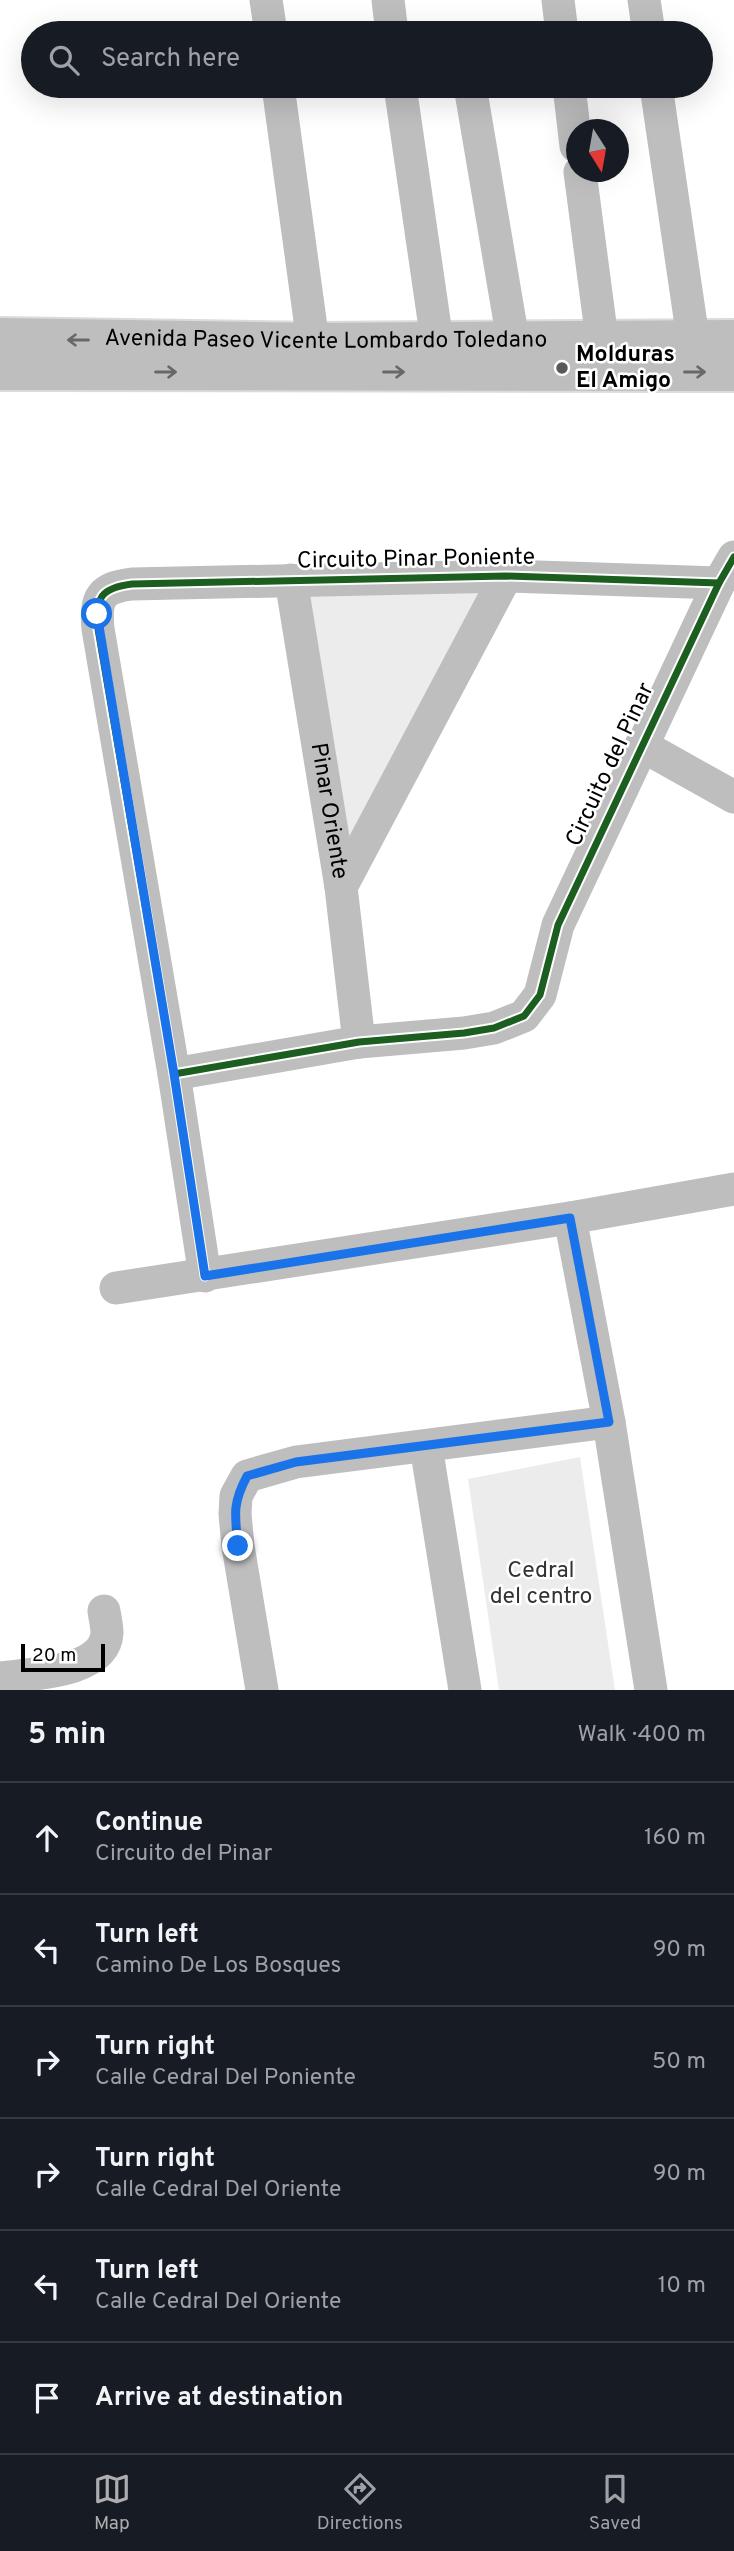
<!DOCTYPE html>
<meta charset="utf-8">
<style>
body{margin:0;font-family:Overpass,sans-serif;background:#242831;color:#f1f3f6}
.compass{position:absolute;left:566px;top:119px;width:63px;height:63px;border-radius:50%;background:#171b24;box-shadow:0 7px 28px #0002;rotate:169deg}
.scale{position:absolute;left:21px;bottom:18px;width:84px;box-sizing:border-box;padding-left:7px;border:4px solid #000;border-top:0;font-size:19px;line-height:24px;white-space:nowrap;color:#000;-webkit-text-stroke:5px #fff;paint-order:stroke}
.stop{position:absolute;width:21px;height:21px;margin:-16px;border:5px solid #1a73e8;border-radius:50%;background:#fff}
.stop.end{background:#1a73e8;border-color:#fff;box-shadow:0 2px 7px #0008}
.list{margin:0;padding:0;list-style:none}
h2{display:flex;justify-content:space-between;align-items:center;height:91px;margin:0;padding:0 28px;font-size:30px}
h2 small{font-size:23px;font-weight:400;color:#9ea1a6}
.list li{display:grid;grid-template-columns:46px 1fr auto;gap:21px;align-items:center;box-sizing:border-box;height:112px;padding:0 28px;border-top:2px solid #363941}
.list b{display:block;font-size:26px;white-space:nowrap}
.list p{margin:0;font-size:23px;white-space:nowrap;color:#9ea1a6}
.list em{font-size:23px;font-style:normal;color:#9ea1a6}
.icon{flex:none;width:38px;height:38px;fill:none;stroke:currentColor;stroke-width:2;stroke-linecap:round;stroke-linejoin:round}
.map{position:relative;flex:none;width:734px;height:1690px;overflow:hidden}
.search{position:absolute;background:#171b24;box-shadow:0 7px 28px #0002;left:21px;right:21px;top:21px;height:77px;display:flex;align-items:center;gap:18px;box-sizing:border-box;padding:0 24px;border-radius:38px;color:#9ea1a6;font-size:26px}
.sheet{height:763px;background:#171b24}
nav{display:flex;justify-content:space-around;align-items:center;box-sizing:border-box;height:98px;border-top:2px solid #363941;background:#171b24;font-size:19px;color:#9ea1a6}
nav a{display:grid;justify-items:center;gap:4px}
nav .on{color:#adaeaf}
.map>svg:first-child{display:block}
.green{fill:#ececec}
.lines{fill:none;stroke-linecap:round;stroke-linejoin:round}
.major-casing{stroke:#dbdbdb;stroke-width:42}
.minor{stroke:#bebebe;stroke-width:33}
.major{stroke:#bebebe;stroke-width:38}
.cycleway-casing{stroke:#fff;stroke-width:11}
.cycleway{stroke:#1b5e20;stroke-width:7}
.oneway{stroke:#686868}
.route{stroke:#1a73e8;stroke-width:9}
.poi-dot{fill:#595959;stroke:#fff;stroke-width:2.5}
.labels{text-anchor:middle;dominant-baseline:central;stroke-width:5;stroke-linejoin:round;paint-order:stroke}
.street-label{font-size:23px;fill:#000;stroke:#fff}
.poi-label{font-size:23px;font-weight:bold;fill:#000;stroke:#fff;text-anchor:start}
.park-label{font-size:23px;fill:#333;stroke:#fff}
</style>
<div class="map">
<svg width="734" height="1690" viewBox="0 0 734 1690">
<rect width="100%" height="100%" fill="#fff"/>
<g class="green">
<path d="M489,588l-141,257 -46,-255z"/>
<path d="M580,1457l35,233h-116l-31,-211z"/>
</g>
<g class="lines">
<defs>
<g id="major">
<path id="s2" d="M0,337l313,5 421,-3"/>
<path d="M0,371l734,1"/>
</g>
</defs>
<use href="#major" class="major-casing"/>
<g class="minor">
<path d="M266,0l5,33"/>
<path d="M388,0l4,33"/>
<path d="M558,0l4,33"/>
<path d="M644,0l5,33"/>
<path d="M278,86l35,256"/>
<path d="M400,86l37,255"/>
<path d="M470,86l43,254"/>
<path d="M569,86l7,60"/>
<path d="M656,86l37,252"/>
<path d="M580,172l22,167"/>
<path id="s1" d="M291,580l50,307 18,155"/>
<path d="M641,745l93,52"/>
<path d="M341,887l165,-311"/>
<path d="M174,1074l185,-32 105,-9 30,-5 30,-12 16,-21 18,-70 161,-342 15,-26"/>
<path d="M570,1218l39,204 42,268"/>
<path d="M205,1276l-31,-202 -76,-445c-3,-32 3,-41 34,-45l374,-8 213,7"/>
<path d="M116,1288l454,-70 164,-29"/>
<path d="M426,1446l39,244"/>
<path d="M0,1678c29,-4 105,-5 107,-45 0,-7 -2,-15 -3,-22"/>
<path d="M262,1690l-24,-144 -3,-32 1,-18 11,-20 49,-14 313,-40"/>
</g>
<use href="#major" class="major"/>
<defs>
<g id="cycleway">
<path d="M174,1074l185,-32 105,-9 30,-5 30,-12 16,-21 18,-70 161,-342 15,-26"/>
<path d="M205,1276l-31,-202 -76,-445c-3,-32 3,-41 34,-45l374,-8 213,7"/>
</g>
</defs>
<use href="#cycleway" class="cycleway-casing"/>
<use href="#cycleway" class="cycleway"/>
</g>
<defs><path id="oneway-shaft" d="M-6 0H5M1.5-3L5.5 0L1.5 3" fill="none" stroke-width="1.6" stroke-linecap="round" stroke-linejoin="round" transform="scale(1.75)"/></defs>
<g class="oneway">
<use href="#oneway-shaft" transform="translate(78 340) rotate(-180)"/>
<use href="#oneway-shaft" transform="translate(166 372)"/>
<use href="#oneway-shaft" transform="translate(394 372)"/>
<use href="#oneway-shaft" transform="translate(695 372)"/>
</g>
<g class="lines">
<path class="route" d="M97,614l77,460 31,202 365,-58 39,204 -313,40 -49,14c-15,28 -12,39 -9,70"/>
</g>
<circle class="poi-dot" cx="562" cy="368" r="7"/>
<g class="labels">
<g class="street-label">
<text stroke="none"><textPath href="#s2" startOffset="326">Avenida Paseo Vicente Lombardo Toledano</textPath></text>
<text transform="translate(416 560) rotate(-1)">Circuito Pinar Poniente</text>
<text transform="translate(611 765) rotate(-65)">Circuito del Pinar</text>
<text stroke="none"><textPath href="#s1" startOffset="234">Pinar Oriente</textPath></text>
</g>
<g class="poi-label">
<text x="576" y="355">Molduras<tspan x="576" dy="26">El Amigo</tspan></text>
</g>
<g class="park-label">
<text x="541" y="1571">Cedral<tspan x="541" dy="26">del centro</tspan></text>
</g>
</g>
</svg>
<svg class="compass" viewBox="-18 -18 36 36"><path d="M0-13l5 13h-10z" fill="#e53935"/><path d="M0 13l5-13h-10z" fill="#9ea1a6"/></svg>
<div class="scale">20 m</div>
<div class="stop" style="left:97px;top:614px"></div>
<div class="stop end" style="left:238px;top:1546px"></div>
<div class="search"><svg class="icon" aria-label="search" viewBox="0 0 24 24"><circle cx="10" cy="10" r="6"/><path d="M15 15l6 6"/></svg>Search here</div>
</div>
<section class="sheet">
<h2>5 min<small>Walk · 400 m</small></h2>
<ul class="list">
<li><svg class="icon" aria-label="ahead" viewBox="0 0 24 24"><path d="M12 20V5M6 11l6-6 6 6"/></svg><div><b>Continue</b><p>Circuito del Pinar</p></div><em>160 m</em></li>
<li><svg class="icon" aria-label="left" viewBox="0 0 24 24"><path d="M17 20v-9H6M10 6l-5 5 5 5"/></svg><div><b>Turn left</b><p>Camino De Los Bosques</p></div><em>90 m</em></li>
<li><svg class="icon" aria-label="right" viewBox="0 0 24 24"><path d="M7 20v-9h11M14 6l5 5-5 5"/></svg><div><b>Turn right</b><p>Calle Cedral Del Poniente</p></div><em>50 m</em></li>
<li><svg class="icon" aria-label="right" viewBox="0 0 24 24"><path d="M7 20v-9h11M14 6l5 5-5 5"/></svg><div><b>Turn right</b><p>Calle Cedral Del Oriente</p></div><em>90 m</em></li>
<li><svg class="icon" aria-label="left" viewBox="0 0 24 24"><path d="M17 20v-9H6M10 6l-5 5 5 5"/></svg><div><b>Turn left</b><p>Calle Cedral Del Oriente</p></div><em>10 m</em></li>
<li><svg class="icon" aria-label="arrive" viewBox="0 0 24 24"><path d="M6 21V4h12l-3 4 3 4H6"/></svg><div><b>Arrive at destination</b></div></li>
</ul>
</section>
<nav>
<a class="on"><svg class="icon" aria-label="map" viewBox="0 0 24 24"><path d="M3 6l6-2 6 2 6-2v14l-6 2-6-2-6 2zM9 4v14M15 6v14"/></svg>Map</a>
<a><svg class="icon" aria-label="directions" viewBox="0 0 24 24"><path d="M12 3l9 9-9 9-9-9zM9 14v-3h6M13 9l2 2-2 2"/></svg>Directions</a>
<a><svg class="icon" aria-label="saved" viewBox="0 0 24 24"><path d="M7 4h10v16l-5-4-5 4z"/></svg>Saved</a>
</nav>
